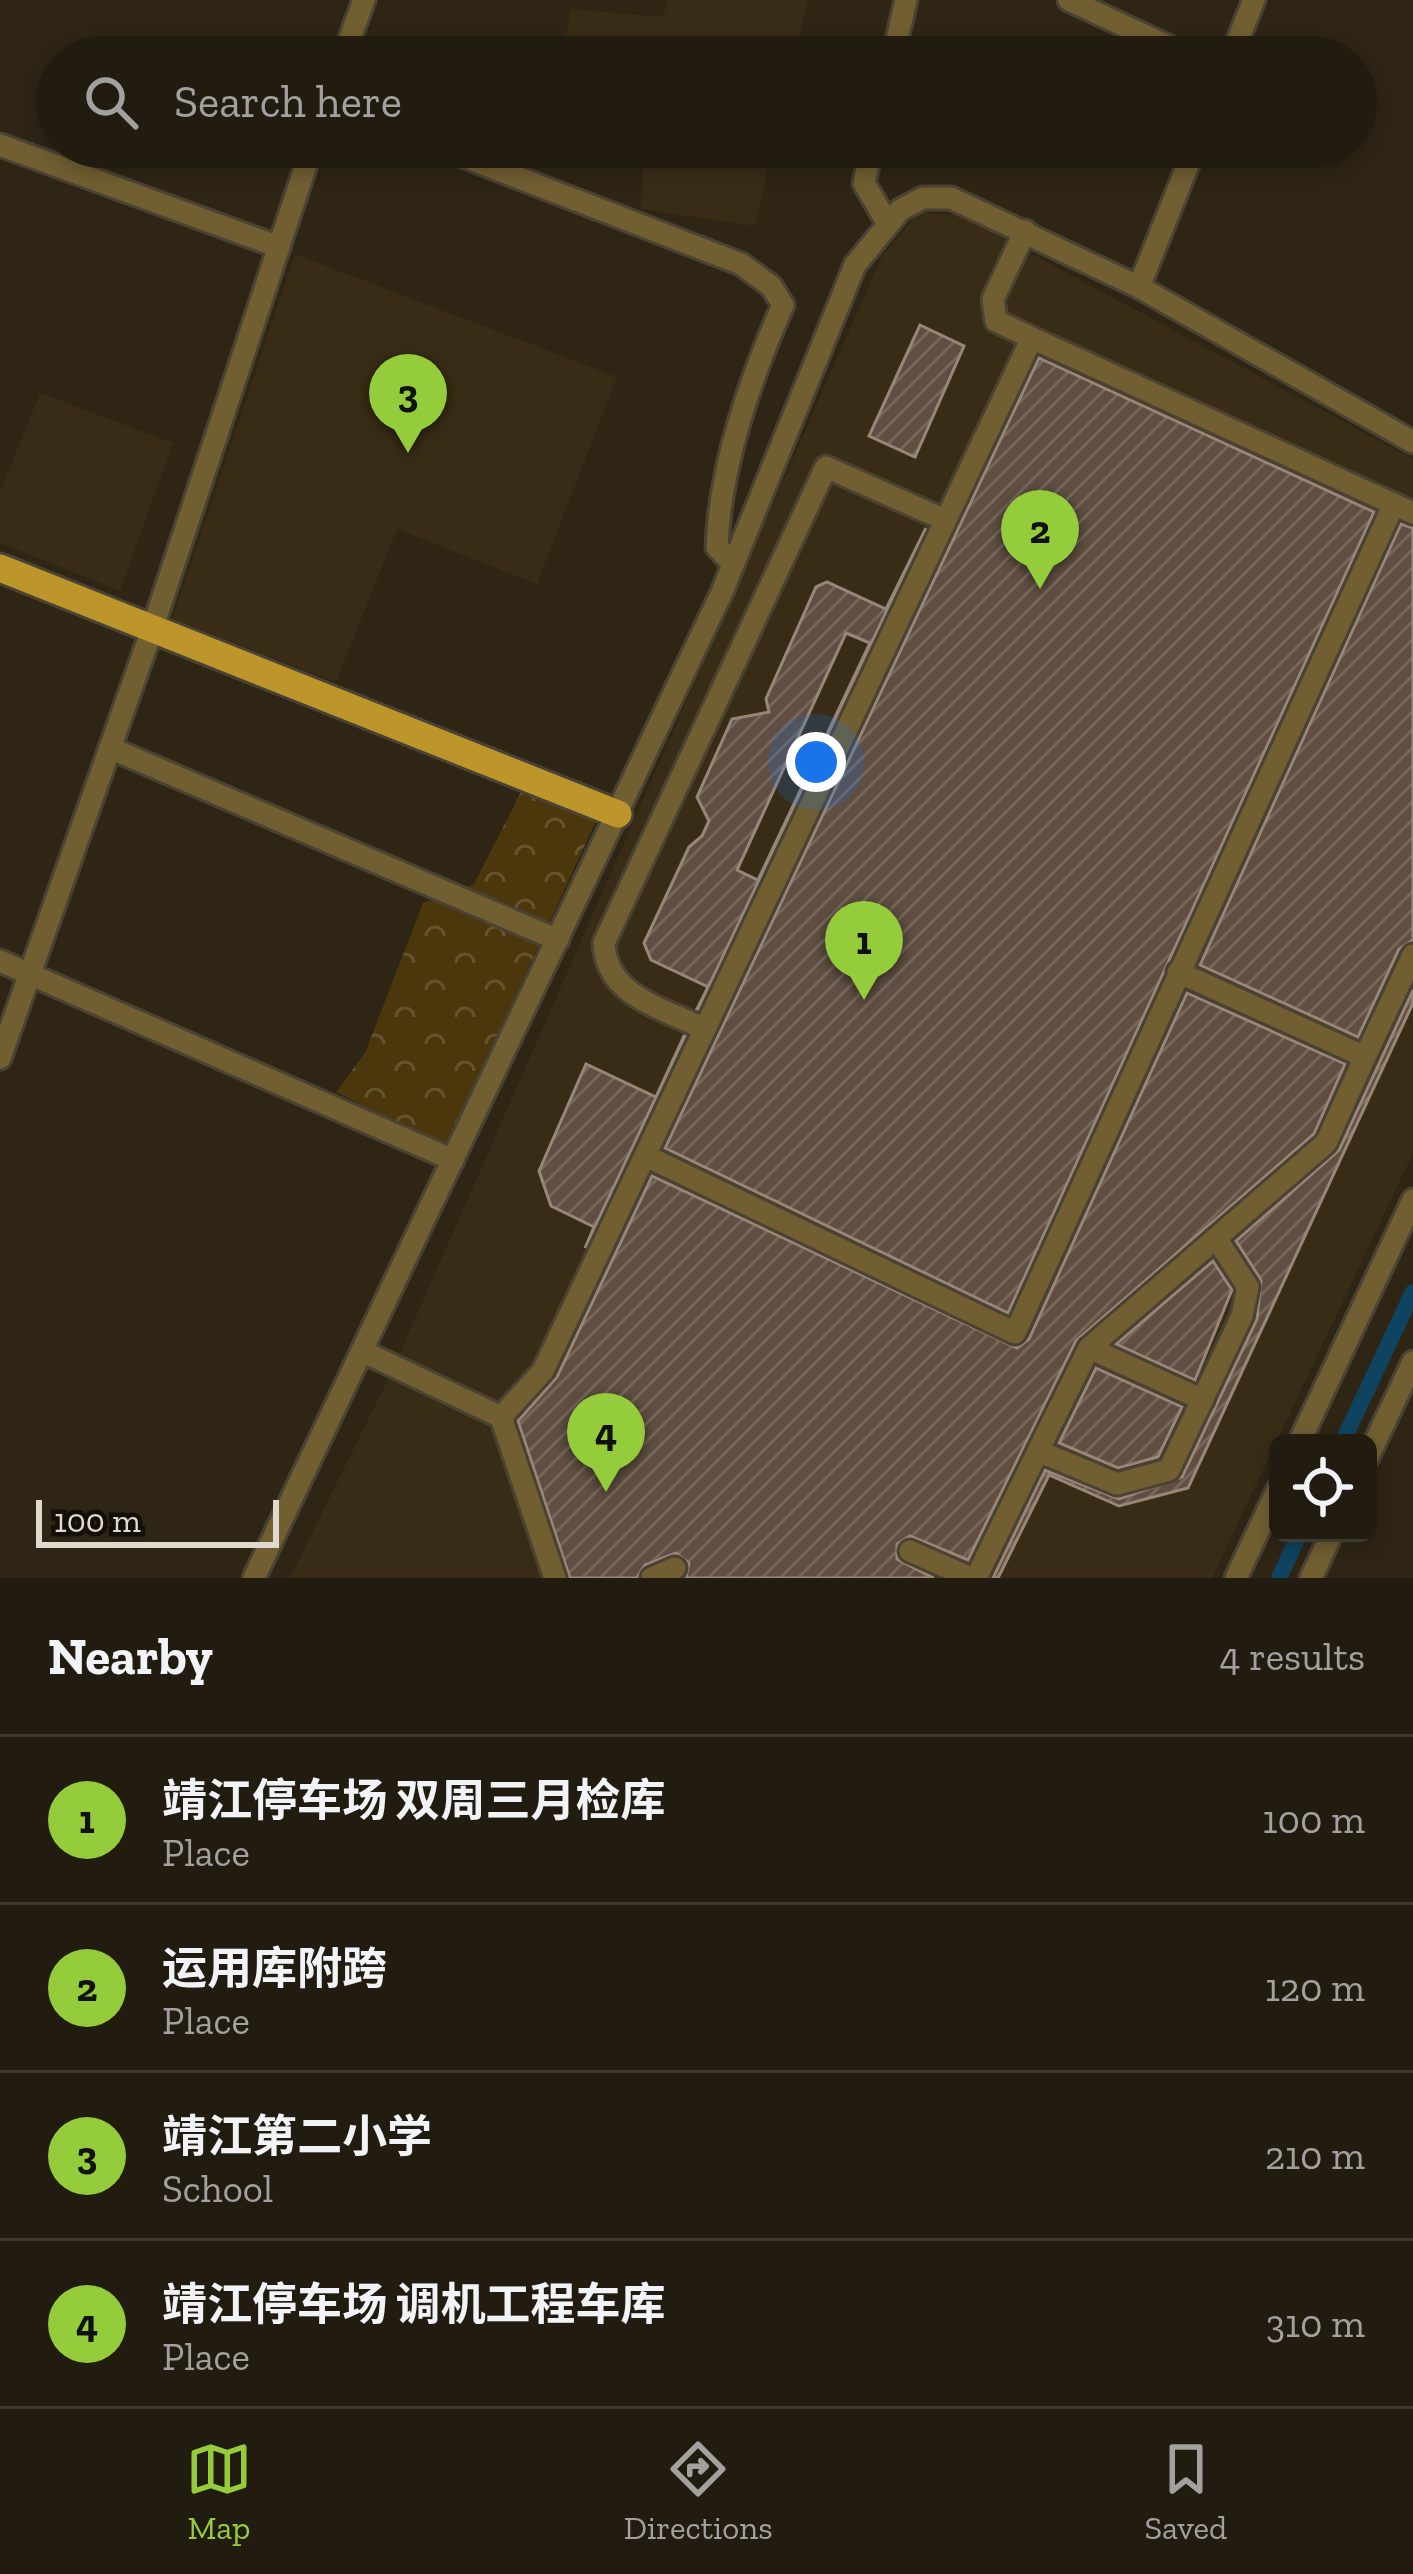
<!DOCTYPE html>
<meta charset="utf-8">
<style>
body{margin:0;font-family:"Zilla Slab","Noto Sans SC",serif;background:#2e291e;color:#f1f3f6}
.controls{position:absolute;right:36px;bottom:36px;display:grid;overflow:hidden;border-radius:18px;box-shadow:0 6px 18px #0003}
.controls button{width:108px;height:108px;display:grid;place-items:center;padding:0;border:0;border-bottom:3px solid #3f3a30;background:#221c10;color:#f1f3f6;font:60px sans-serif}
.scale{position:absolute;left:36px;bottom:30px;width:243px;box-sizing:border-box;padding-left:12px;border:6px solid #dfd9cf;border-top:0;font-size:33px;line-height:42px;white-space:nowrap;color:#dfd9cf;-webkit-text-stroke:9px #130f08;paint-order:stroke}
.you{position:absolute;left:816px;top:762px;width:42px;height:42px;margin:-30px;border:9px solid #fff;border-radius:50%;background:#1a73e8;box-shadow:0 0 0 18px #1a73e833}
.badge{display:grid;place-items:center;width:78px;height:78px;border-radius:50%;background:#95cc3b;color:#111;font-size:39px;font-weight:700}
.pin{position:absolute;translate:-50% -99px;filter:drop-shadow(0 3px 6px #0008)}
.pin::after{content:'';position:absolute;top:63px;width:42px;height:36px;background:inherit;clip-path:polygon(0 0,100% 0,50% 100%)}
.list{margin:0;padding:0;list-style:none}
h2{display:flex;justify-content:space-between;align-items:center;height:156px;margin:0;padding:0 48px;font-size:51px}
h2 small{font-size:39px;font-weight:400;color:#a2a19f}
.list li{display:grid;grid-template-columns:78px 1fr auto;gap:36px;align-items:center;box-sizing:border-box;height:168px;padding:0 48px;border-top:3px solid #3f3a30}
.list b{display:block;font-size:45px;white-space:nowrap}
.list p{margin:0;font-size:39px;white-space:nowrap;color:#a2a19f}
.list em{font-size:39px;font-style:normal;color:#a2a19f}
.icon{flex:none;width:66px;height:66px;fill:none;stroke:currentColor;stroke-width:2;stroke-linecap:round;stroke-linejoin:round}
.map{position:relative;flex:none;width:1413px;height:1578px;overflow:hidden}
.search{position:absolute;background:#221c10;box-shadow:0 6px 18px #0003;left:36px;right:36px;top:36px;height:132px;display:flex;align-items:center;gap:30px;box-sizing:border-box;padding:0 42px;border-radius:66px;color:#a2a19f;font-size:45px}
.sheet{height:828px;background:#221c10}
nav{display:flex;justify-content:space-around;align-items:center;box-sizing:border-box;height:168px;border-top:3px solid #3f3a30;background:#221c10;font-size:33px;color:#a2a19f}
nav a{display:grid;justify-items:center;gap:6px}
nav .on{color:#95cc3b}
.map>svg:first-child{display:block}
.built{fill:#392c16}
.park{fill:url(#park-crowns)}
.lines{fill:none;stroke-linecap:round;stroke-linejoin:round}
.canal{stroke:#0e4460;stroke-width:16}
.building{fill:url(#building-hatch);stroke:#988678;stroke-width:3;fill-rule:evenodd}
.minor-casing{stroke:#4a4233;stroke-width:27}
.major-casing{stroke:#4a4233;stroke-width:33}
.minor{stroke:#715f32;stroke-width:21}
.major{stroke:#bc962b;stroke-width:27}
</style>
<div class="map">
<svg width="1413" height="1578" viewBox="0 0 1413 1578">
<defs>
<pattern id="park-crowns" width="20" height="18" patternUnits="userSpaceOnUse" patternTransform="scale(3)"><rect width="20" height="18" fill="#4c370d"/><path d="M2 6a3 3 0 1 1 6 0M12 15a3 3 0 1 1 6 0" fill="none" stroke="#65532f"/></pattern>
<pattern id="building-hatch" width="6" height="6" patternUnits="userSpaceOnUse" patternTransform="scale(3)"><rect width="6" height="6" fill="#5f4e41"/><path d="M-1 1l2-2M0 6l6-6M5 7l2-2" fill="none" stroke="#76675b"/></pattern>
</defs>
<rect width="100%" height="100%" fill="#2e2515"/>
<g class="built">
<path d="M668,0h140l-14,57h-232l9,-48 92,8z"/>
<path d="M644,147h129l-18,79 -114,-17z"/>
<path d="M919,212l40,3 454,244v694l-201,425h-922l103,-209 489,-1113z"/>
<path d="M295,254l322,123 -80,207 -140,-55 -61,153 -164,-63z"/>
<path d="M40,393l133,50 -53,148 -120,-48v-51z"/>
</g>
<path class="park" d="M522,790l75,29 -151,328 -110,-55 29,-39 58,-150 51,-19z"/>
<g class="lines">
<g class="canal">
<path d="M1342,1443l71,-151"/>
<path d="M1279,1578l21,-45"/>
</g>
</g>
<g class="building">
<path d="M920,325l44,21 -49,111 -46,-21z"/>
<path d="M1039,358l335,154 -366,801 -343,-165z"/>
<path d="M1401,524l12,4v412l-14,9 -41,88 -158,-72z"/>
<path d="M926,528l-228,481h-1l11,-22 -57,-27 -7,-17 45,-96 13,-11 7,-15 -12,-24 35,-78 37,-7 -3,-13 50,-112 11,-5 59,27zM846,633l24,10 -112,237 -21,-10z"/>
<path d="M1413,990v13l-225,485 -69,18 -70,-31 -51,103h-5l52,-108 74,29 63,-22 75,-158 4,-39 -25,-39 103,-91z"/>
<path d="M1187,993l158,71 -31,70 -238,207 -108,219 -58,-24 -13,8v15l37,19h-248l3,-15 -13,-10 -31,12 -8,13h-67l-52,-157 39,-44 95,-201 365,172 12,-9z"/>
<path d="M684,1036h1l-100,212 9,-21 -43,-21 -12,-35 47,-107 70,33z"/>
<path d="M1213,1261l19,29 -37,90 -79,-36z"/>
<path d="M1096,1368l86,39 -24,50 -40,11 -59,-25z"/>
</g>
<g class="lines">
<defs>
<g id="minor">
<path d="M1069,0l122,57"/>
<path d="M343,57l21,-57"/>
<path d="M893,57l13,-57"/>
<path d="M1231,57l23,-57"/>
<path d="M0,145l279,102"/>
<path d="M439,147l302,117 30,22 12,19c-33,74 -63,161 -66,242l16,17"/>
<path d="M872,147l-8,36 24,41"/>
<path d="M1139,287l274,155"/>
<path d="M1032,338l381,175"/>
<path d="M110,748l448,192"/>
<path d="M0,961l453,199"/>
<path d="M1178,972l187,85 48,-102"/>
<path d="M704,1029c-43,-22 -98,-33 -100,-86l222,-476 119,53"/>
<path d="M0,1058l153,-431 159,-480"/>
<path d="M646,1156l369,177 379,-829"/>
<path d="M1089,1348l114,52"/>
<path d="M362,1351l139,66"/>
<path d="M1299,1443l114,-243"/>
<path d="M1038,1451l51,-103 237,-205 39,-86"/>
<path d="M1368,1457l45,-95"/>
<path d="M910,1551l61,27"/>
<path d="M254,1578l468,-986 133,-327 45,-55 23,-12h28l188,89 56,-140"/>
<path d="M555,1578l-54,-161 42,-46 489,-1033 -36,-17 -3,-22 32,-68"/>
<path d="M652,1578l23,-10"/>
<path d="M976,1578l62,-127 79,33 52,-14 73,-154 6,-29 -32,-49"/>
<path d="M1236,1578l42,-89"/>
<path d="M1311,1578l21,-45"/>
</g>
<path id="major" d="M0,568l618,246"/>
</defs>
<use href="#minor" class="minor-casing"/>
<use href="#major" class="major-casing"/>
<use href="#minor" class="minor"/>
<use href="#major" class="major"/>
</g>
</svg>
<div class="controls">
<button><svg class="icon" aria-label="locate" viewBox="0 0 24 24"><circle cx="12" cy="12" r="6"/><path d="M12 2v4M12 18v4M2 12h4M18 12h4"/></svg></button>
</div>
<div class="scale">100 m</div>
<div class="you"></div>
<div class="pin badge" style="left:864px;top:1000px">1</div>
<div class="pin badge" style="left:1040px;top:589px">2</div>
<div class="pin badge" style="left:408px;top:453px">3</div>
<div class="pin badge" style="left:606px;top:1492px">4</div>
<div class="search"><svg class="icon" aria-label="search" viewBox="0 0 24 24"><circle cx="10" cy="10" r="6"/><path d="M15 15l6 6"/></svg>Search here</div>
</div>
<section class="sheet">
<h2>Nearby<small>4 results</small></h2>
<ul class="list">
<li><span class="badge">1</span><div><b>靖江停车场 双周三月检库</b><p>Place</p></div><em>100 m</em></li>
<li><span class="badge">2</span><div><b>运用库附跨</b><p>Place</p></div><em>120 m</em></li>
<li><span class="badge">3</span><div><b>靖江第二小学</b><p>School</p></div><em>210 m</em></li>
<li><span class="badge">4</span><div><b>靖江停车场 调机工程车库</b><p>Place</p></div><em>310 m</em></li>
</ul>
</section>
<nav>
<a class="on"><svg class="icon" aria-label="map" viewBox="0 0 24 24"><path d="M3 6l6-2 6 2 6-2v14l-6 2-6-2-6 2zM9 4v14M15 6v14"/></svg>Map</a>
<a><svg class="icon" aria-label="directions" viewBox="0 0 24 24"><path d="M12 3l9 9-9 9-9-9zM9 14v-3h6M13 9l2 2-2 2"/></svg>Directions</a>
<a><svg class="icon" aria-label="saved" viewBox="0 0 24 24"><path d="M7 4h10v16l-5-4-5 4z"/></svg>Saved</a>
</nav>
